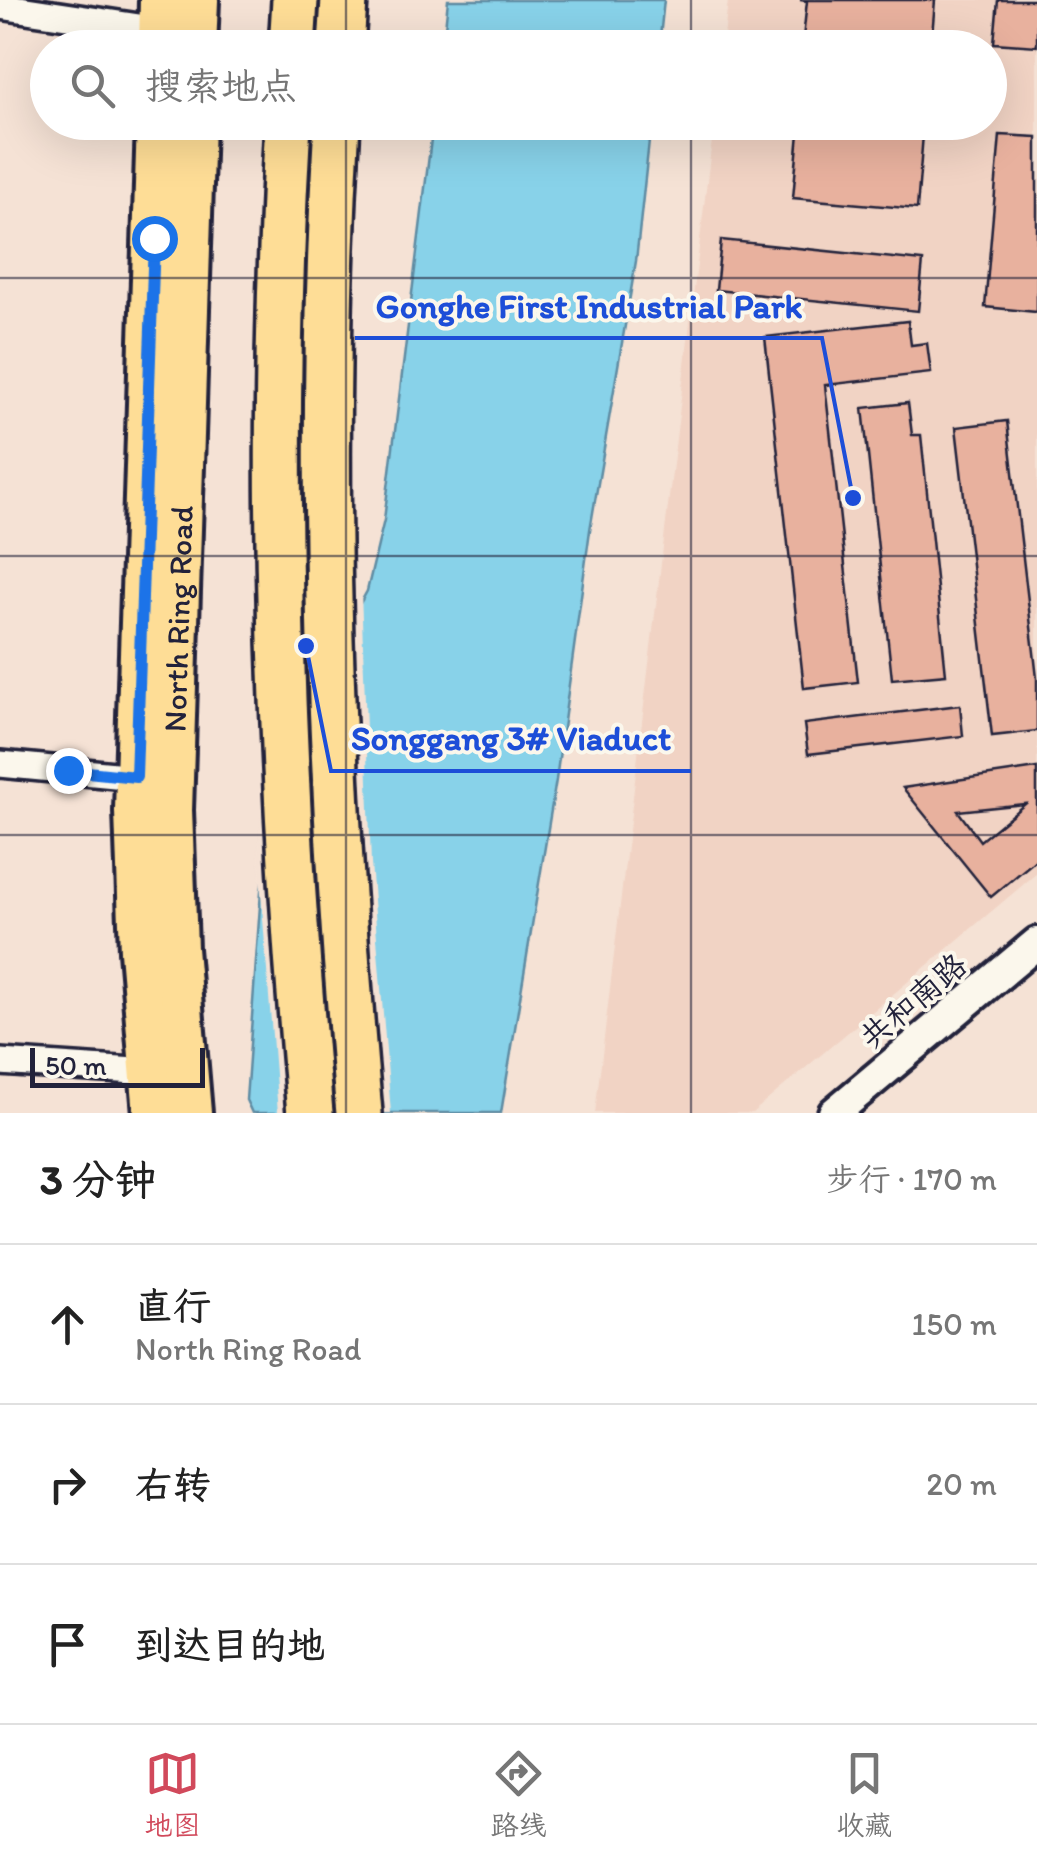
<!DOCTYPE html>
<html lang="zh">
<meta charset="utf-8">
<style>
body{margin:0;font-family:Itim,"LXGW WenKai TC",sans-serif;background:#f2f2f2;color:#222}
.scale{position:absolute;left:30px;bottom:25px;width:175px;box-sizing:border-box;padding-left:10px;border:5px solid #22223b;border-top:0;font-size:28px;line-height:35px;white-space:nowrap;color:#22223b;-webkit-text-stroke:8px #fbf7ec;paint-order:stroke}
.stop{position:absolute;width:30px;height:30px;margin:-22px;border:8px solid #1a73e8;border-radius:50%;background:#fff}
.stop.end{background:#1a73e8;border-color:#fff;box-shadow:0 2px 10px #0008}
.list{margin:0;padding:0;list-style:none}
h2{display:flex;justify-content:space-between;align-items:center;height:130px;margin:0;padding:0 40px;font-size:42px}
h2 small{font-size:32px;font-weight:400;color:#767676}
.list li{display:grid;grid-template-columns:65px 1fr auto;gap:30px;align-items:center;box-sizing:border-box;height:160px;padding:0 40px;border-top:2px solid #e0e0e0}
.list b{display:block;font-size:38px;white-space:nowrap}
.list p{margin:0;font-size:32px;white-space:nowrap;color:#767676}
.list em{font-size:32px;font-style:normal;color:#767676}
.icon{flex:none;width:55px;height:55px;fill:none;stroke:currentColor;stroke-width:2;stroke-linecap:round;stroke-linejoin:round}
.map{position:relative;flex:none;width:1037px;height:1113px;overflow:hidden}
.search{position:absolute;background:#fff;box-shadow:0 10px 40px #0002;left:30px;right:30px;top:30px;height:110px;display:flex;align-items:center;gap:25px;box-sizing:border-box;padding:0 35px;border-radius:55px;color:#767676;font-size:38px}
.sheet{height:610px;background:#fff}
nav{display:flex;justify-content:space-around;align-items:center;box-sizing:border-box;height:140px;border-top:2px solid #e0e0e0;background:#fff;font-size:28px;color:#767676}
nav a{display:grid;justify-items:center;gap:5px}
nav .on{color:#d1495b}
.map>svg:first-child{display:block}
.built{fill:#f1d3c4}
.water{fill:#88d2e9;stroke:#5f8ca3;stroke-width:2.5}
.pier{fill:#f5e2d5}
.building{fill:#e8b19e;stroke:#22223b;stroke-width:2.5;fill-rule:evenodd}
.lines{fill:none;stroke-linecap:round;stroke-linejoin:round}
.minor-casing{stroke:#22223b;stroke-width:32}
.tertiary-casing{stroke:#22223b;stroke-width:38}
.primary-casing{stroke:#22223b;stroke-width:48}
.motorway-casing{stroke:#22223b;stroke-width:52}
.minor{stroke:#fbf7ec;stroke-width:25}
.tertiary{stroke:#fbf7ec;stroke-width:30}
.primary{stroke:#fedd96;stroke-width:40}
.motorway{stroke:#fedd96;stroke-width:45}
.route{stroke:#1a73e8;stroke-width:12}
.grid{fill:none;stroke:#22223b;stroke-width:2.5;stroke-opacity:0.55}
.labels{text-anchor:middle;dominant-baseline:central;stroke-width:8;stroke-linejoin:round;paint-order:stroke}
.street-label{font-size:32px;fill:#22223b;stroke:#fbf7ec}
.leader{fill:none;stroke:#1d4ed8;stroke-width:4}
.callout-dot{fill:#1d4ed8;stroke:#fbf7ec;stroke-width:4}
.callout-label{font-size:35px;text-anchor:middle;font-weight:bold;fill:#1d4ed8;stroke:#fbf7ec;stroke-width:8;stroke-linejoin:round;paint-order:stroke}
</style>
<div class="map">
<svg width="1037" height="1113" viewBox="0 0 1037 1113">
<rect width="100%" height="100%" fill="#f5e2d5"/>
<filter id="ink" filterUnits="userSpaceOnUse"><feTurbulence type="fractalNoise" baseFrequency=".01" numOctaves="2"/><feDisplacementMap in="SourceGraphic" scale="20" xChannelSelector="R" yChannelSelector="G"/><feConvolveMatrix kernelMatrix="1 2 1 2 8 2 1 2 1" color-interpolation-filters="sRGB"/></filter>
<g filter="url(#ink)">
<path class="built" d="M728,0h309v873l-285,240h-157l119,-990 276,-1v-74l-267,-1z"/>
<g class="water">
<path d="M448,0h216l-5,47h-216z"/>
<path d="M433,123h218l-15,138 -46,269 -34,250 -55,333h-249l-6,-13 24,-334 97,-175 17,-71z"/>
</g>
<path class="pier" d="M361,592l10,271 20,250h-113l-20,-259 7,-90z"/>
<g class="building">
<path d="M800,0h135l-4,48h-129l5,-47z"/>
<path d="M998,0h39v46l-43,-3z"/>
<path d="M800,122h124l-7,87 -124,-11z"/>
<path d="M1000,135l37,2v175l-52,-5z"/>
<path d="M721,240l202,21 -5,50 -202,-21z"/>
<path d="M908,321l3,24 16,-2 4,30 -106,12 33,297 -54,6 -39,-351z"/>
<path d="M908,403l4,32h9l25,239 -54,5 -29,-271z"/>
<path d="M1007,421l30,257v53l-45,5 -36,-309z"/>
<path d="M960,705l3,31 -155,18 -4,-30z"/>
<path d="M1037,768v91l-46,38 -88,-109zM1025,804l-45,37 -22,-30z"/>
</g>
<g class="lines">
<defs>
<g id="minor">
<path d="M0,6l159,24"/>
<path d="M0,764l136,13"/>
<path d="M0,1062l150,10"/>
</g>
<path id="tertiary" d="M834,1113l203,-170"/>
<g id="primary">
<path d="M159,48l1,-48"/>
<path d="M196,48l2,-48"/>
<path d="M154,1113l-14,-162 -5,-140 22,-689"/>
<path id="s1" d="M191,1113l-14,-164 -5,-139 22,-688"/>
</g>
<g id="motorway">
<path d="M292,48l3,-48"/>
<path d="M341,48l3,-48"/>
<path d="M288,122c-20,330 -8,662 22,991"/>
<path d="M337,122c-20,330 -8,662 22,991"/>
</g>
</defs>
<use href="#minor" class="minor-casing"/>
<use href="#tertiary" class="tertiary-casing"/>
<use href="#primary" class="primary-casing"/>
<use href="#motorway" class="motorway-casing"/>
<use href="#minor" class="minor"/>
<use href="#tertiary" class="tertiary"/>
<use href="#primary" class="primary"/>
<use href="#motorway" class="motorway"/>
</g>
</g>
<g class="lines" filter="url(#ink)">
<path class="route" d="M68,770l68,7 18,-539"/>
</g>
<path class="grid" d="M346,0v48M691,0v48M346,122v991M691,122v991M0,278h1037M0,556h1037M0,835h1037"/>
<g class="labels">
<g class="street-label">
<text stroke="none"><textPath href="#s1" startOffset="495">North Ring Road</textPath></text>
<text transform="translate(913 1001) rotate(-40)">共和南路</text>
</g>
</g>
<path class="leader" d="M853 498L822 338H355M306 646L331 771H691"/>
<g class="callout-dot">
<circle cx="853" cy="498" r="10"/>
<circle cx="306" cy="646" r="10"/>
</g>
<g class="callout-label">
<text x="589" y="318">Gonghe First Industrial Park</text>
<text x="511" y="750">Songgang 3# Viaduct</text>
</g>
</svg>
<div class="scale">50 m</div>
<div class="stop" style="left:154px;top:238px"></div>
<div class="stop end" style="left:68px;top:770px"></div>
<div class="search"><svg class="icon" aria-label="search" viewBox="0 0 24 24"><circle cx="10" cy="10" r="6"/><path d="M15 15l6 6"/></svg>搜索地点</div>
</div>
<section class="sheet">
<h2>3 分钟<small>步行 · 170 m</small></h2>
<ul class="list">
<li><svg class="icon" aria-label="ahead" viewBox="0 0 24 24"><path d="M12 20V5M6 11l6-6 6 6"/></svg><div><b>直行</b><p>North Ring Road</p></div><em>150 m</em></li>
<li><svg class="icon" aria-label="right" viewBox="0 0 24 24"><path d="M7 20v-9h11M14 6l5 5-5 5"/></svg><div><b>右转</b></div><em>20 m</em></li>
<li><svg class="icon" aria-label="arrive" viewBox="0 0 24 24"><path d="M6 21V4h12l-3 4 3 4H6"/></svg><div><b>到达目的地</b></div></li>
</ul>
</section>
<nav>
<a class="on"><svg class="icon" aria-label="map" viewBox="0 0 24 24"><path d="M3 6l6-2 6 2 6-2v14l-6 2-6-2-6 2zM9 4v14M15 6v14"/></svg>地图</a>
<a><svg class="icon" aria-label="directions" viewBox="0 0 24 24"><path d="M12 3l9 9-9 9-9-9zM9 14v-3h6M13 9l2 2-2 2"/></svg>路线</a>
<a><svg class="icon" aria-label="saved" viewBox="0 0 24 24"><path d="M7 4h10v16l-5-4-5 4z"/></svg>收藏</a>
</nav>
